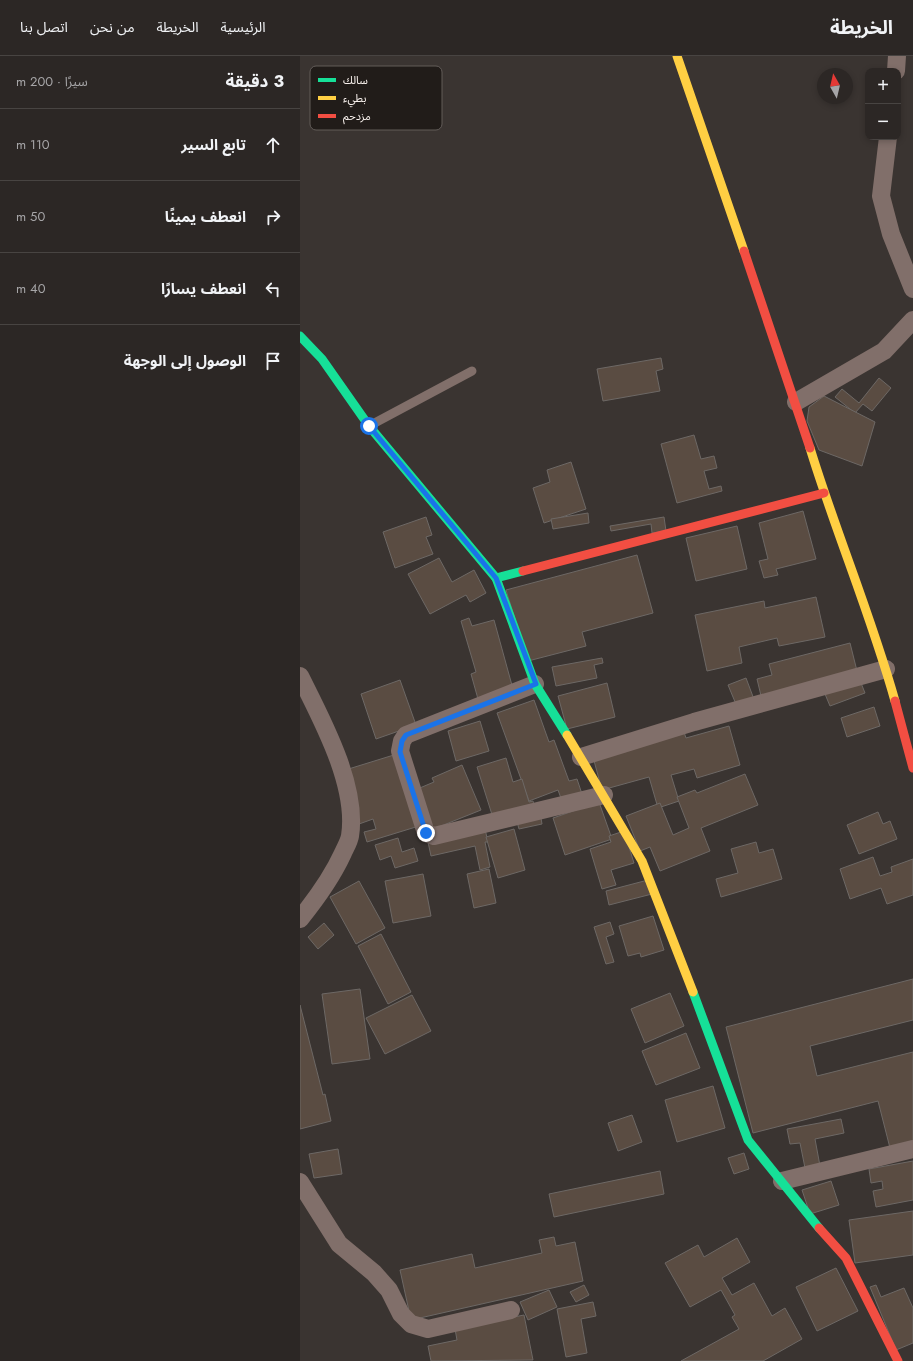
<!DOCTYPE html>
<html lang="ar">
<meta charset="utf-8">
<style>
body{margin:0;font-family:Jost,"Noto Sans Arabic",sans-serif;background:#383332;color:#f1f3f6;direction:rtl}
.controls{position:absolute;right:12px;top:12px;display:grid;overflow:hidden;border-radius:8px;box-shadow:0 2px 6px #0003}
.controls button{width:36px;height:36px;display:grid;place-items:center;padding:0;border:0;border-bottom:1px solid #484442;background:#2c2725;color:#f1f3f6;font:20px sans-serif}
.compass{position:absolute;left:517px;top:12px;width:36px;height:36px;border-radius:50%;background:#2c2725;box-shadow:0 2px 6px #0003;rotate:352deg}
.stop{position:absolute;width:12px;height:12px;margin:-9px;border:3px solid #1a73e8;border-radius:50%;background:#fff}
.stop.end{background:#1a73e8;border-color:#fff;box-shadow:0 1px 4px #0008}
.list{margin:0;padding:0;list-style:none}
h2{display:flex;justify-content:space-between;align-items:center;height:52px;margin:0;padding:0 16px;font-size:17px}
h2 small{font-size:13px;font-weight:400;color:#a6a5a7}
.list li{display:grid;grid-template-columns:26px 1fr auto;gap:12px;align-items:center;box-sizing:border-box;height:72px;padding:0 16px;border-top:1px solid #484442}
.list b{display:block;font-size:15px;white-space:nowrap}
.list em{font-size:13px;font-style:normal;color:#a6a5a7}
.icon{flex:none;width:22px;height:22px;fill:none;stroke:currentColor;stroke-width:2;stroke-linecap:round;stroke-linejoin:round}
.map{position:relative;flex:none;width:613px;height:1305px;overflow:hidden;direction:ltr}
header{display:flex;align-items:center;gap:24px;box-sizing:border-box;height:56px;padding:0 20px;background:#2c2725;border-bottom:1px solid #484442}
header strong{font-size:19px}
nav{display:flex;gap:22px;margin-inline-start:auto;font-size:14px}
main{display:flex}
aside{flex:1;background:#2c2725}
.map>svg:first-child{display:block}
.building{fill:#5a4c42;stroke:#6d6865}
.lines{fill:none;stroke-linecap:round;stroke-linejoin:round}
.lane{stroke:#816f6a;stroke-width:9}
.street{stroke:#816f6a;stroke-width:18}
.fast{stroke:#16e098;stroke-width:9}
.slow{stroke:#ffcf43;stroke-width:9}
.jam{stroke:#f24e42;stroke-width:9}
.route{stroke:#1a73e8;stroke-width:5}
.key{fill:#211c19;stroke:#625c59;stroke-width:1}
.key-label{font-size:11px;fill:#f9f2ee}
</style>
<header>
<strong>الخريطة</strong>
<nav><a>الرئيسية</a><a>الخريطة</a><a>من نحن</a><a>اتصل بنا</a></nav>
</header>
<main>
<div class="map">
<svg width="613" height="1305" viewBox="0 0 613 1305">
<rect width="100%" height="100%" fill="#3a3431"/>
<g class="building">
<path d="M361,302l2,11 -7,2 4,20 -57,10 -6,-32z"/>
<path d="M579,322l12,10 -19,23 -9,-7 -8,9 -20,-16 7,-8 17,14z"/>
<path d="M524,340l51,26 -13,44 -43,-16 -12,-29 2,-14z"/>
<path d="M394,379l7,24 13,-3 3,12 -13,3 5,18 12,-3 1,5 -45,12 -16,-59z"/>
<path d="M271,406l15,47 -42,14 -11,-35 17,-6 -3,-12z"/>
<path d="M503,455l13,48 -40,10 2,6 -14,3 -5,-17 9,-2 -9,-36z"/>
<path d="M288,457l1,10 -36,6 -2,-10z"/>
<path d="M126,461l6,18 -6,2 7,17 -38,14 -12,-36z"/>
<path d="M364,461l2,14 -14,2 -1,-9 -40,7 -1,-5z"/>
<path d="M437,470l10,43 -51,12 -10,-43z"/>
<path d="M337,499l16,58 -71,19 4,14 -58,15 -22,-71z"/>
<path d="M139,502l13,24 22,-12 12,23 -16,9 -4,-7 -36,19 -22,-40z"/>
<path d="M516,541l9,40 -46,9 -2,-8 -38,9 3,16 -35,8 -12,-56 69,-14 1,7z"/>
<path d="M169,562l3,8 22,-6 19,69 -35,10 -7,-25 5,-2 -15,-51z"/>
<path d="M550,587l8,32 -96,25 -5,-21 15,-4 -3,-11z"/>
<path d="M302,602l1,5 -9,2 3,13 -41,8 -4,-19z"/>
<path d="M446,622l9,24 -17,7 -10,-24z"/>
<path d="M559,622l6,15 -35,13 -5,-12z"/>
<path d="M100,624l16,45 -40,14 -15,-45z"/>
<path d="M307,627l8,34 -48,12 -9,-33z"/>
<path d="M234,644l15,42 5,-2 15,41 8,-2 5,15 -20,7 -4,-11 -29,11 -32,-88z"/>
<path d="M574,651l6,19 -33,11 -6,-19z"/>
<path d="M180,665l9,30 -33,10 -8,-30z"/>
<path d="M429,670l11,39 -43,13 -3,-9 -23,6 8,26 -21,7 -9,-31 -47,13 -9,-33 91,-25 2,6z"/>
<path d="M97,698l22,72 -52,16 -3,-10 12,-3 -3,-10 -14,5 -17,-53z"/>
<path d="M206,702l7,24 9,-3 7,23 4,-1 2,8 -41,12 -17,-54z"/>
<path d="M162,709l19,45 -50,20 -16,-40 19,-8 -2,-4z"/>
<path d="M445,718l13,31 -57,23 9,23 -50,20 -10,-24 -10,4 -14,-35 34,-13 13,32 16,-7 -12,-31 18,-7 2,3z"/>
<path d="M299,746l13,37 -47,16 -12,-37z"/>
<path d="M240,756l2,12 -23,5 -3,-11z"/>
<path d="M578,756l5,12 7,-3 7,18 -38,15 -12,-29z"/>
<path d="M185,773l3,13h-3l5,25 -10,3 -5,-24 -44,10 -3,-14z"/>
<path d="M214,773l11,41 -27,8 -12,-41z"/>
<path d="M324,775l10,32 -23,7 5,15 -14,4 -12,-40 21,-7 -2,-6z"/>
<path d="M98,782l4,14 12,-4 4,13 -23,7 -4,-12 -11,4 -5,-15z"/>
<path d="M456,786l3,11 14,-4 9,30 -61,18 -5,-18 22,-6 -7,-24z"/>
<path d="M573,801l7,19 12,-4 -1,-5 22,-8v36l-26,9 -6,-16 -31,11 -10,-30z"/>
<path d="M189,813l7,34 -22,5 -7,-34z"/>
<path d="M123,818l8,42 -38,7 -8,-42z"/>
<path d="M348,824l4,14 -43,11 -3,-14z"/>
<path d="M59,825l26,47 -29,16 -26,-47z"/>
<path d="M353,860l11,34 -23,7 -1,-4 -12,3 -9,-30z"/>
<path d="M310,866l4,12 -8,3 8,25 -8,2 -12,-37z"/>
<path d="M24,867l10,12 -16,14 -10,-12z"/>
<path d="M81,878l30,58 -23,12 -30,-58z"/>
<path d="M613,923v41l-103,26 7,30 96,-24v90l-23,6 -12,-47 -125,32 -27,-106z"/>
<path d="M60,933l10,70 -38,5 -10,-70z"/>
<path d="M370,937l14,33 -39,17 -14,-34z"/>
<path d="M112,939l19,36 -46,23 -19,-36z"/>
<path d="M0,949l23,90 2,-1 6,27 -31,8z"/>
<path d="M386,977l14,35 -44,17 -14,-34z"/>
<path d="M413,1030l12,42 -48,14 -12,-42z"/>
<path d="M332,1059l10,27 -24,9 -10,-28z"/>
<path d="M541,1063l3,14 -29,6 5,27 -15,2 -5,-25 -10,1 -3,-15z"/>
<path d="M38,1093l4,25 -28,4 -5,-24z"/>
<path d="M444,1097l5,16 -15,5 -6,-16z"/>
<path d="M613,1105v39l-37,7 -3,-16 10,-2 -1,-8 -11,2 -2,-14z"/>
<path d="M360,1115l4,23 -110,23 -5,-23z"/>
<path d="M531,1125l8,24 -29,9 -8,-24z"/>
<path d="M613,1155v44l-58,8 -6,-43z"/>
<path d="M254,1181l2,9 19,-4 8,39 -172,39 -11,-50 72,-16 3,14 67,-15 -3,-13z"/>
<path d="M437,1182l13,24 -28,16 10,17 22,-12 18,33 13,-8 17,31 -39,22h-82l58,-32 -7,-12 3,-2 -14,-25 -31,17 -25,-44 33,-18 6,12z"/>
<path d="M536,1212l22,43 -41,20 -21,-44z"/>
<path d="M284,1229l5,10 -13,7 -6,-10z"/>
<path d="M576,1229l5,12 23,-9 9,20v35l-17,7 -26,-63z"/>
<path d="M249,1234l8,17 -29,13 -8,-18z"/>
<path d="M293,1246l3,14 -15,3 6,34 -21,4 -9,-48z"/>
<path d="M224,1259l9,45 -102,1 -3,-15 29,-6 -2,-11z"/>
</g>
<g class="lines">
<path class="lane" d="M69,370l103,-55"/>
<g class="street">
<path d="M596,15l1,-15"/>
<path d="M588,81l-7,59 10,38 22,55"/>
<path d="M496,346l88,-51 29,-31"/>
<path d="M0,620c22,44 58,110 50,160 -1,6 -5,12 -7,17 -11,24 -26,45 -43,66"/>
<path d="M235,628l-129,51 -4,6 -2,10 26,82 8,3 170,-41"/>
<path d="M281,701l113,-35 192,-53"/>
<path d="M482,1125l131,-32"/>
<path d="M0,1126l39,62 35,29 15,17 12,24 10,10 17,5 83,-19"/>
</g>
<g class="fast">
<path d="M0,280l22,23 47,67 127,152 27,-7"/>
<path d="M196,522l39,106 32,51"/>
<path d="M393,936l55,148 71,88"/>
</g>
<g class="slow">
<path d="M377,0l67,195"/>
<path d="M510,392c26,85 61,167 85,253"/>
<path d="M267,679l75,126 51,131"/>
</g>
<g class="jam">
<path d="M444,195l66,197"/>
<path d="M223,515l301,-78"/>
<path d="M595,645l18,67"/>
<path d="M519,1172l27,30 52,103"/>
</g>
</g>
<g class="lines">
<path class="route" d="M69,370l127,152 40,106 -130,51 -4,6 -2,11 26,81"/>
</g>
<rect x="10" y="10" width="132" height="64" rx="6" class="key"/>
<rect x="18" y="22" width="18" height="4" fill="#16e098"/>
<rect x="18" y="40" width="18" height="4" fill="#ffcf43"/>
<rect x="18" y="58" width="18" height="4" fill="#f24e42"/>
<g class="key-label">
<text x="43" y="28">سالك</text>
<text x="43" y="46">بطيء</text>
<text x="43" y="64">مزدحم</text>
</g>
</svg>
<div class="controls">
<button>+</button>
<button>−</button>
</div>
<svg class="compass" viewBox="-18 -18 36 36"><path d="M0-13l5 13h-10z" fill="#e53935"/><path d="M0 13l5-13h-10z" fill="#a6a5a7"/></svg>
<div class="stop" style="left:69px;top:370px"></div>
<div class="stop end" style="left:126px;top:777px"></div>
</div>
<aside>
<h2>3 دقيقة<small>سيرًا · 200 m</small></h2>
<ul class="list">
<li><svg class="icon" aria-label="ahead" viewBox="0 0 24 24"><path d="M12 20V5M6 11l6-6 6 6"/></svg><div><b>تابع السير</b></div><em>110 m</em></li>
<li><svg class="icon" aria-label="right" viewBox="0 0 24 24"><path d="M7 20v-9h11M14 6l5 5-5 5"/></svg><div><b>انعطف يمينًا</b></div><em>50 m</em></li>
<li><svg class="icon" aria-label="left" viewBox="0 0 24 24"><path d="M17 20v-9H6M10 6l-5 5 5 5"/></svg><div><b>انعطف يسارًا</b></div><em>40 m</em></li>
<li><svg class="icon" aria-label="arrive" viewBox="0 0 24 24"><path d="M6 21V4h12l-3 4 3 4H6"/></svg><div><b>الوصول إلى الوجهة</b></div></li>
</ul>
</aside>
</main>
